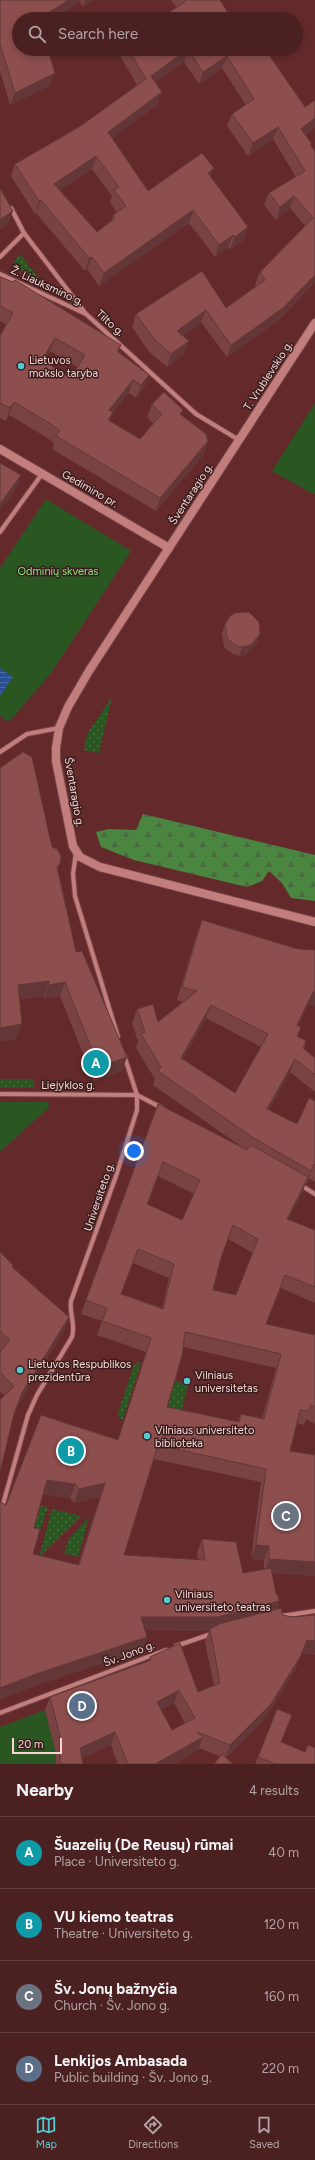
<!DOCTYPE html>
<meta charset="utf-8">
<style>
body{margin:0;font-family:Figtree,sans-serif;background:#552d2d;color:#f1f3f6}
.scale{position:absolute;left:12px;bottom:10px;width:50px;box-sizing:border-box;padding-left:4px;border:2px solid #fbd5d4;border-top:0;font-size:11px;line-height:14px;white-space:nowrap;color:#fbd5d4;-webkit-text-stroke:3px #381d1d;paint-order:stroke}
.you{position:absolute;left:134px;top:1151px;width:14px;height:14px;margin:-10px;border:3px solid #fff;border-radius:50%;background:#1a73e8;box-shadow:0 0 0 6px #1a73e833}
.badge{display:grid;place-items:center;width:26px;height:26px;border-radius:50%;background:#51ccd3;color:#fff;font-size:13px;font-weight:700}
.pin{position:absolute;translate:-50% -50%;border:2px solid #fff;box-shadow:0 1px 4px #0006}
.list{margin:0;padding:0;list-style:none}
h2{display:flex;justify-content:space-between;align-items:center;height:52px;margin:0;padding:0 16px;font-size:17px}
h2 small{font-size:13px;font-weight:400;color:#b2a3a5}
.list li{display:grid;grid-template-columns:26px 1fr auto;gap:12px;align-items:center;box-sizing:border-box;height:72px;padding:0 16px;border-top:1px solid #623e3e}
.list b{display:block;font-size:15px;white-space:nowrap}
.list p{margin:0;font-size:13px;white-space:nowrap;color:#b2a3a5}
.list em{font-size:13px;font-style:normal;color:#b2a3a5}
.icon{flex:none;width:22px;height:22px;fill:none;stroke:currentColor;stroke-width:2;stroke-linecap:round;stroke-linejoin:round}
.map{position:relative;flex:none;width:315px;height:1764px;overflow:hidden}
.search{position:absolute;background:#4b2020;box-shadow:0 2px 6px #0003;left:12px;right:12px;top:12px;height:44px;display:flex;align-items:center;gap:10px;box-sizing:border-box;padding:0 14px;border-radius:22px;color:#b2a3a5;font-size:15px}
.sheet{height:340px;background:#4b2020}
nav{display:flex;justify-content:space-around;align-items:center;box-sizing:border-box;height:56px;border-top:1px solid #623e3e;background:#4b2020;font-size:11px;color:#b2a3a5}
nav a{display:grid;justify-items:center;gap:2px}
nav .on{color:#51ccd3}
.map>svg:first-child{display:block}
.grass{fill:url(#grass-dots)}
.forest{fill:url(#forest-firs)}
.park{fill:#2a5721}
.water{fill:url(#water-rules)}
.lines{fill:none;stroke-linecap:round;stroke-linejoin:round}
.minor-casing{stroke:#794649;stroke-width:6}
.secondary-casing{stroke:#794649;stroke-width:10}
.minor{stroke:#c17e7c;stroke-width:4}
.secondary{stroke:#c17e7c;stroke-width:8}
.wall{fill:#794343;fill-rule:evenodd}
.shaded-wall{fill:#633737}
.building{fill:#8d4e4e;stroke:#633737;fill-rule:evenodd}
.poi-dot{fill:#51ccd3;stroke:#381d1d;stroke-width:1.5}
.labels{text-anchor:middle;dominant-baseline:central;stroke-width:3;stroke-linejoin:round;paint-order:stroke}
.street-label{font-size:11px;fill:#fbd5d4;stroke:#381d1d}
.poi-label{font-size:11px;fill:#fbd5d4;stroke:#381d1d;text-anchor:start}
.park-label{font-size:11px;fill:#8fdf80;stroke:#381d1d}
</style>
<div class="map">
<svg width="315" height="1764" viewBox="0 0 315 1764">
<defs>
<pattern id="grass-dots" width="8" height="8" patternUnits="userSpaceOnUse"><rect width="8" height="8" fill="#2a5721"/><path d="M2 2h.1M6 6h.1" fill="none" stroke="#4a6e40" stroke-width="1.8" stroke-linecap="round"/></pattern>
<pattern id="forest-firs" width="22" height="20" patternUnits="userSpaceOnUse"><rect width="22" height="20" fill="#4b8640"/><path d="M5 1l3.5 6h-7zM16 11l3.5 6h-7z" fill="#4b6a40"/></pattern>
<pattern id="water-rules" width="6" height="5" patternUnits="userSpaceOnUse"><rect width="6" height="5" fill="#295093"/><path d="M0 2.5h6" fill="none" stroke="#4968a1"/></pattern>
</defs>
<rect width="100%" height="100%" fill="#642a2b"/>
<g class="grass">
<path d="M20,254l24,31 -31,-21z"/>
<path d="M112,697l-13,56 -15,-3 3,-16z"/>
<rect x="0" y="1079" width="34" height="9"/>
<path d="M138,1362l3,1 -18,56h-3l-2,-6 16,-48z"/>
<path d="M175,1381l13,4 -9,35 -13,-4z"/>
<path d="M41,1506l7,1 -12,35 -6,-2z"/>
<path d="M52,1509l29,7 -42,41z"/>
<path d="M89,1517l-11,40 -14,-4 5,-14z"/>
</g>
<path class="forest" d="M143,814l172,41v46l-24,-3 -9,-15 -13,-12 -7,10 -15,6 -113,-27 -33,-13 -5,-15 13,-3 27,1z"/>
<g class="park">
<path d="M315,403v92l-43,-24z"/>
<path d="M46,499l85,52 -80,122 -42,49 -9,-6v-148z"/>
<path d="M0,1102h48l1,5 -49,45z"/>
<path d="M45,1710l10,39 1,15h-56v-37z"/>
</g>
<path class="water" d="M0,668l13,9 -13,19z"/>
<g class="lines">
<defs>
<g id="minor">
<path d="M11,208l13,25 62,81 110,100 43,26"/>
<path d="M0,257l24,-24"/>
<path d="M0,274l86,40"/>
<path d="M0,532l42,-58"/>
<path d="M0,752l27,-18 32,-6"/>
<path d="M76,853l-3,21 2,22 43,141"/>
<path d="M0,1094l137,1 25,13"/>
<path d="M299,1184l16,10"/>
<path d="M0,1515l28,-100 9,-20 35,-58c4,-13 -3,-23 -1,-36l45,-125 21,-66v-15l-13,-40"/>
<path d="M282,1616l33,-5"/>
<path d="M176,1646l35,-12"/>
<path d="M0,1713l166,-63"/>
</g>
<g id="secondary">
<path d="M315,323l-226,348 -21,36 -9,21 -3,20v13l17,85 7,11 20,10 215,55"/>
<path d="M0,449l169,99"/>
</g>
</defs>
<use href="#minor" class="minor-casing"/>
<use href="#secondary" class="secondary-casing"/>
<use href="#minor" class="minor"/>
<use href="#secondary" class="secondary"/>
</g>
<g class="wall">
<path d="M0,0h94l-11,7 -3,-5 -61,17v30h31l-1,4 1,32 -40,20 -10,-34z"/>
<path d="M171,0h49l-44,7z"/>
<path d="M116,49h149l40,58 10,-7v27l-10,8 7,9 -1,2 4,136 -36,38 -52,37 -26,-35 -18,14 1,18 -17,13 -18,-15 -17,-25 4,-13 90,-6 30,-22 -1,-1 5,-13 45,-46 -15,-18 -14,12 -12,-15 5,-12 27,-16 -23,-38 -25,17 -21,-30 5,-12 14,-9 -24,-37 -23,16 -15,-22 -29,20 3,22 -46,34 36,53 63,-14 33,63 -14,9 -2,-2 -13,10 -26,-34 -90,63 -12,-17 -2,2 -49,-58 -1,1 -24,-38 4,-12 64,-37 58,-42zM92,169l20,27 -2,7 7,9 -4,3 -2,7 -14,10 -37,-42z"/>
<path d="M0,277l121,68 -3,7 31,23 -5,13 -8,10 -7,-5 -16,19 -3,9 30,18 13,-16 -6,-6 5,-13 29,11 23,39 -48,57 -104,-62 2,-6 -8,-6 -37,-22 -3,6 -6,-3v-82l6,-12 -6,-3zM50,351l28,16 -7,11 -27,-16z"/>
<path d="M225,624l32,19 -10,11 -8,2 -6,-2 -9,-7 -2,-14z"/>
<path d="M58,871l18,81 51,105 -5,14 -28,10 -34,-85 -16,3v-3l-24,3 -4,40 -16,2z"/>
<path d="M202,920l106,85 -10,21v11l8,4 -2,8 11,9v34l-25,-20 -21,38 28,14 18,-23v81l-6,-4 -3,6h-1l-2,7 -15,28 27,11v73l-34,-15 -15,36 49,11v89l-9,-5 -2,6 -7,-2 -7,28 25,125 -43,-3 4,21 3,7 -3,9 6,5 11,2 22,-2v40l-13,-2 -7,17 -29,47 -40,41 -6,-2 -21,-8 -1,2 -25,14h-55l-7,-19 -29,13 1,6h-27l-1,-15 -10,-39 5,-13 99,-36 1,-4 48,35 16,-6 -9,-44 4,-11 -64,-1 2,7 -5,13 -111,37 -31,13v-198l6,3 112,-65 28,-88 -49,-17 5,-14 -21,-7 77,-210 84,43 -89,-62 2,-6 -19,-31 2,-7 -6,-18 5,-14 21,13 25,-20 -6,-2 20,-67zM206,1018l55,29 -26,46 -52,-34zM158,1176l36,18 -12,26 -34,-16zM228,1239l25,14 -17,42 -23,-5 8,-32zM133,1263l36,15 -7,30 -41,-14zM183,1347l93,21 -14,51 -21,-5 -3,8 -71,-15zM154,1459l107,23 -10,77 13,1v10l-21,3 -41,-34 -5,14 1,7 -74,-5zM43,1494l27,4 4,5 26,-6 -22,68 -45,-11 1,-26zM174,1703l11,20 -13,7 -11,-20z"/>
<path d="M0,1252l13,13 -1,2 57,50 -5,14 -47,75 -3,8 -9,-18 -5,-5v-39l1,-2 -1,-1z"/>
<path d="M287,1728l-6,14 24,10 10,12h-60l3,-7z"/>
</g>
<g class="shaded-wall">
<path d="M69,0h12l-1,2 -26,17h-16z"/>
<path d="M85,0h9l-11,7z"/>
<path d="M188,49l-4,13 -38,26 5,-12z"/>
<path d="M227,56l-5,12 -23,16 4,-12z"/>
<path d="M55,73l-5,12 -40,20 5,-12z"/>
<path d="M162,92l-4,12 -55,41 5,-13z"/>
<path d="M315,118v9l-18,15 4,-13z"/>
<path d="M278,127l-5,12 -25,17 5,-13z"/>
<path d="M96,156l-4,13 -42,28 4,-13z"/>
<path d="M214,168l-5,13 -1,-8z"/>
<path d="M294,196l-4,12 -14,12 4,-13z"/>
<path d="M41,200l-5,13 -1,1 4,-13z"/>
<path d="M193,210l-4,13 -90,63 5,-13z"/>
<path d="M13,211l-5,13 -8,6v-10z"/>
<path d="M248,227l-4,13 -14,9 5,-12z"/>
<path d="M233,235l-5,12 -13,10 4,-12z"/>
<path d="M92,257l-5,12 -2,2 4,-13z"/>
<path d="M315,275v7l-36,38 -52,37 4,-12z"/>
<path d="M206,310l-5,12 -28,22 4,-13z"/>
<path d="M55,338l-5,13 -13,22 5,-13z"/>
<path d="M189,341l-5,13 -17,13 4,-13z"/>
<path d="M149,375l-5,13 -8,10 5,-13z"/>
<path d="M133,380l-4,13 -24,29 4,-12z"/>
<path d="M14,402l-5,13 -3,6 4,-13z"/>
<path d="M113,412l-5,13v-5z"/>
<path d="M208,441l-4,13 -48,57 4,-13z"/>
<path d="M21,475l-5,14 -16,21v-6z"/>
<path d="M260,634l-3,9 -10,11 -8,2 3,-9z"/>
<path d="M49,981l-5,15 -31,3 5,-14z"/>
<path d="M65,982l-5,14 -16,3 5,-14z"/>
<path d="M313,992h2v14l-7,-1 -16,34 5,-14z"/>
<path d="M211,1005l-5,13 -30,54 5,-14z"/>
<path d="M22,1024l-6,15 -16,2v-13z"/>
<path d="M127,1057l-5,14 -28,10 5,-14z"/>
<path d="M295,1059l-5,13 -28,51 5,-14z"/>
<path d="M314,1164l-5,14 -3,6 5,-13z"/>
<path d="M308,1177l-5,14 -21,41 5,-13z"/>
<path d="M69,1317l-5,14 -47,76 5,-14z"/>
<path d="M47,1480l28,4 -5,14 -28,-4z"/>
<path d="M105,1483l-5,14 -26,6 5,-14z"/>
<path d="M256,1545l13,1 -5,14 -13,-1z"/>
<path d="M269,1559l46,3v14l-51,-3z"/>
<path d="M279,1601l-5,14 -64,14 -1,2 -73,-1 5,-13z"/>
<path d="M147,1637l-5,13 -111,37 -31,13v-12l36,-14z"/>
<path d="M307,1640l8,1v14l-13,-2 -7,17 -29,47 -41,41 5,-13z"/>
<path d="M179,1690l-5,13 -22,12 5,-13z"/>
<path d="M115,1732l-4,13 -36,16 5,-13z"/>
<path d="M203,1737l-5,13 -25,14h-18z"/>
</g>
<g class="building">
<path d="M0,0h69l-31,19h-19v30h31l-2,1 7,23 -40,20 -15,-49z"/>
<path d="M184,0h36l12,19h-74l27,-17z"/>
<path d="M152,12l4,7h-15z"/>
<path d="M128,49h137l40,58 10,-7v18l-14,11 11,15 -2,1 5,6v124l-32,33 -52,37 -25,-35 -29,21 12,10 -18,13 -17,-15 -18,-25 66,-43 24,37 39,-28 -5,-8 53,-54 -19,-22 -14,11 -11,-14 36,-22 -27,-44 -25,16 -21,-29 22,-15 -27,-43 -24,16 -15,-23 -37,27 11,16 -54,40 40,59 54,-38 12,15 -6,5 40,54 -13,10 -2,-2 -14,10 -26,-35 -89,63 -12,-16 -3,1 -48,-58 -2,1 -24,-37 64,-37 67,-48zM96,156l23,31 -5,3 12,16 -13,9 2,3 -18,14 -43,-48z"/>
<path d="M0,188l13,23 -13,9z"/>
<path d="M0,277l13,5 2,-2 106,65 -4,6 32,24 -8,10 -8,-5 -24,30 4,2 -5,8 32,19 22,-25 -10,-10 12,-12 19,18 -3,4 26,20 2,7 -48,57 -104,-62 4,-5 -9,-7 -37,-22 -4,6 -10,-5v-67l13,-23 -13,-7zM55,338l30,17 -14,23 -29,-18z"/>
<path d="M0,463l21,12 -21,29z"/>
<path d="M249,612l10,10 1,12 -9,11 -9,2 -6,-1 -9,-8 -2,-14 5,-8 5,-3z"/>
<path d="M23,752l9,5 20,90 5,2 4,7 -1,8 -3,3 19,85 6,-1 45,106 -28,10 -34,-85 -16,3v-4l-31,4 4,39 -22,4v-260z"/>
<path d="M202,920l96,29 17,1v42h-2l-16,33 4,2 -4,9 9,5 -3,7 12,10v17l-20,-16 -28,50 30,15 12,-26 6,3v64l-1,-1 -3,7 -59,-34 -94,-66 3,-4 -20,-33 4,-2 -8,-23 16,-5 5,18 39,-31 -15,-4zM211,1005l57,29 -33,59 -54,-35z"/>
<path d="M158,1104l89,46 4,-5 57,32 -21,42 28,11v57l-30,-12 -19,49 49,11v72l-4,-2 -2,6 -9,-1 -10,41 25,4v107l-46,-3v-13l-13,-1 10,-76 -108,-24 -34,110 81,5 -3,-21 34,3 7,31 28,-5 5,26 2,1 1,6 -62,16h-76l6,20 -111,37 -36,14v-186l6,3 35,-90 77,25 33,-102 -49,-17 5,-13 -21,-8zM163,1162l37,18 -18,40 -35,-16zM233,1225l25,14 -22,56 -23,-5 8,-32zM138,1249l36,15 -11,45 -42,-15zM185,1332l96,22 -17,65 -23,-5 -2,8 -72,-15 15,-51zM47,1480l28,4 4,5 26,-6 -26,82 -46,-11 7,-25 -6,-1z"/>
<path d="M0,1252l13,13 -1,2 57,50 -47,76 -8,21 -14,58v-72l14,-14 -14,-14v-20l10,-12 -10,-9z"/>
<path d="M281,1608l1,7 11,2 22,-2v26l-8,-1 -7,17 -29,47 -41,41 -33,-13 6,5 -48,27h-27l-13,-32 -35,16 3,16h-23v-28l-10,-39 101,-37 -1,-3 30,-14 18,49 22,-9 -10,-54 9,-5zM179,1690l16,28 -23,12 -15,-28z"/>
<path d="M277,1709l15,6 -11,27 24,10 3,-7 7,3v16h-42v-1l-15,-6z"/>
<path d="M222,1754l11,10h-19z"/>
</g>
<g class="poi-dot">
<circle cx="21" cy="366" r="4"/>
<circle cx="20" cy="1370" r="4"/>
<circle cx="187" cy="1381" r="4"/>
<circle cx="147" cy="1436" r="4"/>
<circle cx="167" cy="1600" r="4"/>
</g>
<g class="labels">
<g class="street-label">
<text transform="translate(47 286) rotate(25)">Ž. Liauksmino g.</text>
<text transform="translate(110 323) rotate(42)">Tilto g.</text>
<text transform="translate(268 376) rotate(-57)">T. Vrublevskio g.</text>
<text transform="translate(90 489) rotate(30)">Gedimino pr.</text>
<text transform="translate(191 494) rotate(-57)">Šventaragio g.</text>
<text transform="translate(74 792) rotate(80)">Šventaragio g.</text>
<text x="68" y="1085">Liejyklos g.</text>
<text transform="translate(99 1197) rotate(-71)">Universiteto g.</text>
<text transform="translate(129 1654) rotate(-21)">Šv. Jono g.</text>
</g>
<g class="poi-label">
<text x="29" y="360">Lietuvos<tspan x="29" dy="13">mokslo taryba</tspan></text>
<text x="28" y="1364">Lietuvos Respublikos<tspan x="28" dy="13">prezidentūra</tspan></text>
<text x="195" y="1375">Vilniaus<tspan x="195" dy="13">universitetas</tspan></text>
<text x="155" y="1430">Vilniaus universiteto<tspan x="155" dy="13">biblioteka</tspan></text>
<text x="175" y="1594">Vilniaus<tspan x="175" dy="13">universiteto teatras</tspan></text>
</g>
<g class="park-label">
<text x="58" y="571">Odminių skveras</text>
</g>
</g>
</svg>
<div class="scale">20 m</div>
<div class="you"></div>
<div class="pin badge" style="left:96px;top:1063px;background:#0f9aa8">A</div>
<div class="pin badge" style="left:71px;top:1451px;background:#0f9aa8">B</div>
<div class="pin badge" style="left:286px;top:1516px;background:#6b7280">C</div>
<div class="pin badge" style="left:82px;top:1706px;background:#5c6f8a">D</div>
<div class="search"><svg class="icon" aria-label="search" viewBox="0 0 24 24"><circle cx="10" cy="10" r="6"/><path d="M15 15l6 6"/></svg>Search here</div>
</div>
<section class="sheet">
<h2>Nearby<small>4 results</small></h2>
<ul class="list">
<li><span class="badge" style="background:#0f9aa8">A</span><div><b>Šuazelių (De Reusų) rūmai</b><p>Place · Universiteto g.</p></div><em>40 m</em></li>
<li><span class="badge" style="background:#0f9aa8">B</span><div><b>VU kiemo teatras</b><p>Theatre · Universiteto g.</p></div><em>120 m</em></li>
<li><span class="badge" style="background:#6b7280">C</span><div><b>Šv. Jonų bažnyčia</b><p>Church · Šv. Jono g.</p></div><em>160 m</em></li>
<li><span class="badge" style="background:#5c6f8a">D</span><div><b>Lenkijos Ambasada</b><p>Public building · Šv. Jono g.</p></div><em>220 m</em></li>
</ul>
</section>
<nav>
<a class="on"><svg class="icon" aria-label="map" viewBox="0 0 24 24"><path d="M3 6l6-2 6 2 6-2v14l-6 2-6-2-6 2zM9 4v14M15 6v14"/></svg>Map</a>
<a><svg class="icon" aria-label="directions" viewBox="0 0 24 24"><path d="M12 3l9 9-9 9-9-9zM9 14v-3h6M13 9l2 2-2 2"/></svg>Directions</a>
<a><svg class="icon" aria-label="saved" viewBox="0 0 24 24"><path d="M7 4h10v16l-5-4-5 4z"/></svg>Saved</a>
</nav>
